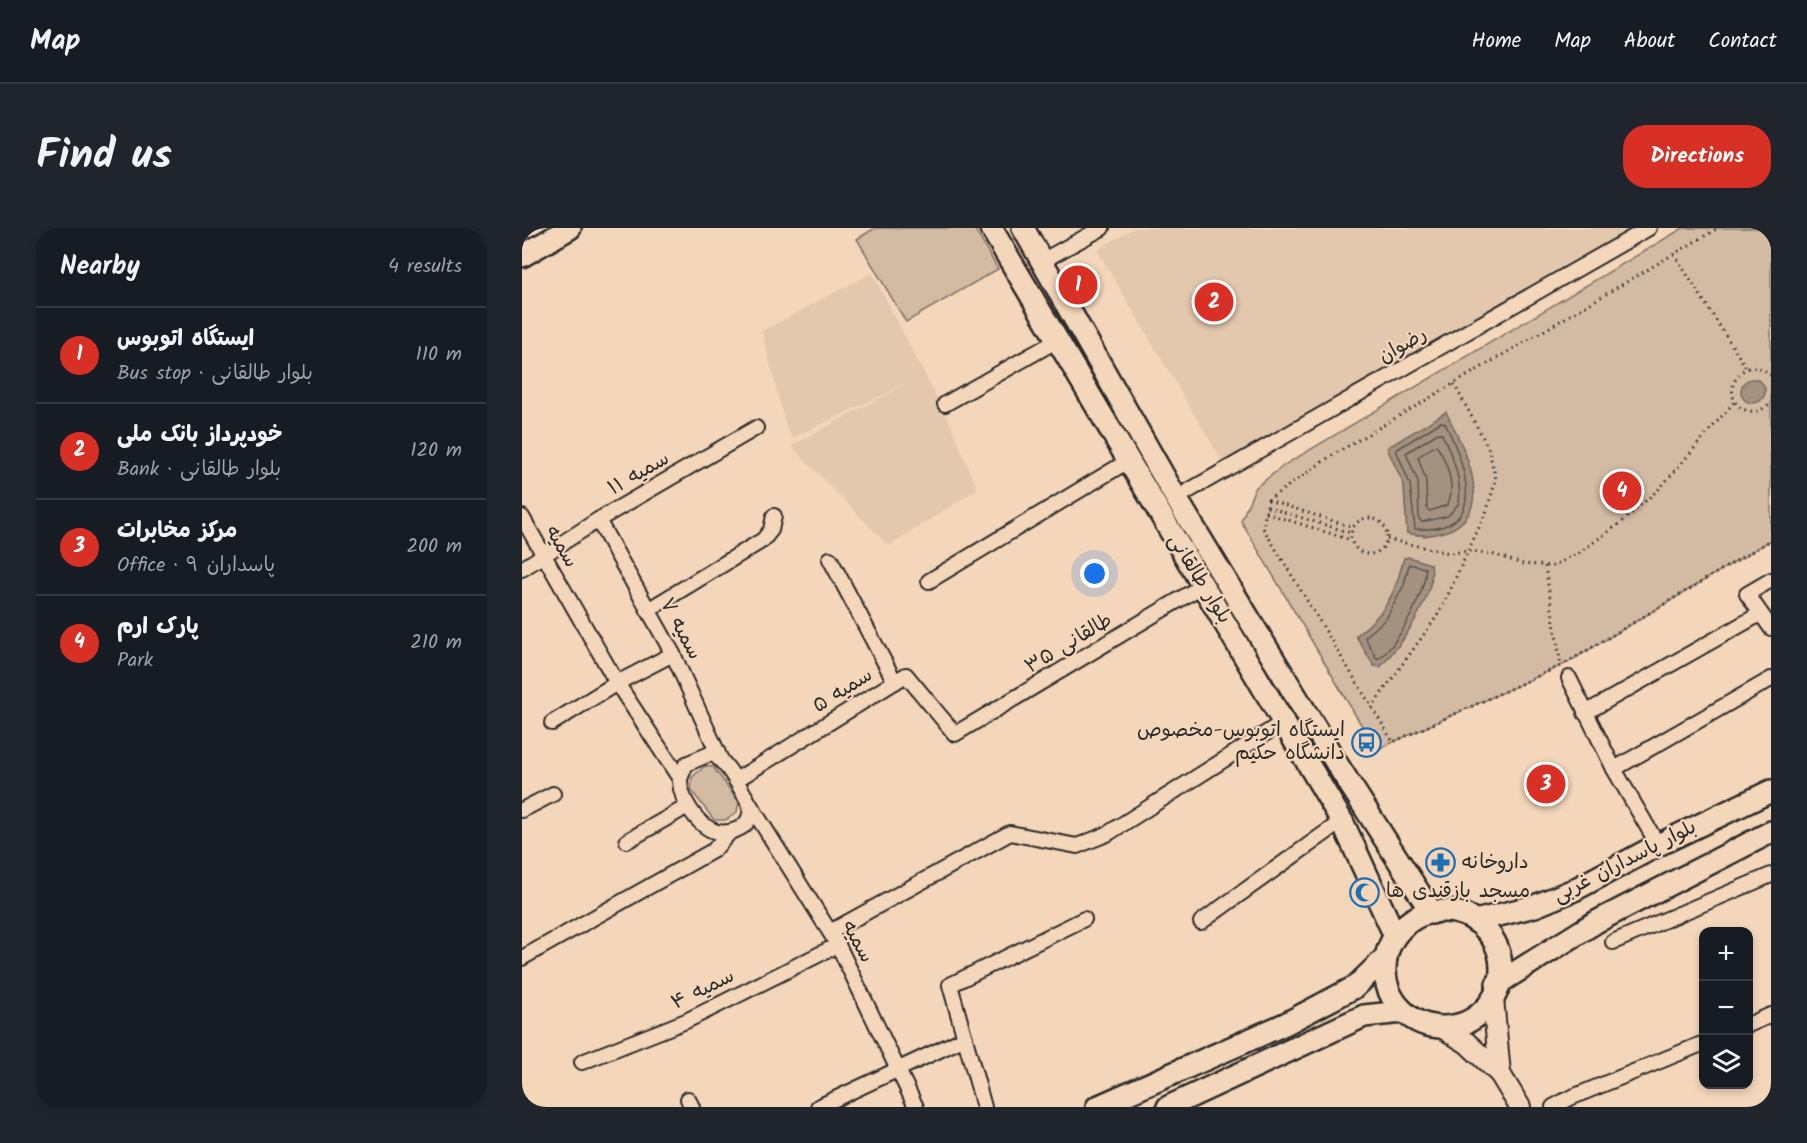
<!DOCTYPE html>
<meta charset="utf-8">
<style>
body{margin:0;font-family:Kalam,"Playpen Sans Arabic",sans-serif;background:#20242c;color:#f1f3f6}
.controls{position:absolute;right:18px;bottom:18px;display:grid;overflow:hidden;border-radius:12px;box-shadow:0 3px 9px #0003}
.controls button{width:54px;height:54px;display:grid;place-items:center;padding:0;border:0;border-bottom:2px solid #363941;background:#171b24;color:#f1f3f6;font:30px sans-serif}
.you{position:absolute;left:573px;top:346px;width:21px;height:21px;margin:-15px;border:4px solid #fff;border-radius:50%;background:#1a73e8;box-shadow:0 0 0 9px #1a73e833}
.badge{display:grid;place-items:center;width:39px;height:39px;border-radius:50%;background:#d93025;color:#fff;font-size:20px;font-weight:700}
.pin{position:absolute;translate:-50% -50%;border:3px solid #fff;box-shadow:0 2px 6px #0006}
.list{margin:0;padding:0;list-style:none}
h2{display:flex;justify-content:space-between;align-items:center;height:78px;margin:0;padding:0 24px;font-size:26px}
h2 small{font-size:20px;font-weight:400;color:#9ea1a6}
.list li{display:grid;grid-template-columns:39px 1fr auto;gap:18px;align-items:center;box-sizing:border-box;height:96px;padding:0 24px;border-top:2px solid #363941}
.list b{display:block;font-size:22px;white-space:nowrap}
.list p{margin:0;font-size:20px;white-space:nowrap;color:#9ea1a6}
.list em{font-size:20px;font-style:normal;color:#9ea1a6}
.icon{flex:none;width:33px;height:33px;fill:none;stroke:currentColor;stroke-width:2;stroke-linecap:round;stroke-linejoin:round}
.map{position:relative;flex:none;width:1249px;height:879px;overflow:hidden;border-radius:24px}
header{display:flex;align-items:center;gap:36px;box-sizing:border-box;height:84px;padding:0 30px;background:#171b24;border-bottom:2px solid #363941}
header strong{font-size:28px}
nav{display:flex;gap:33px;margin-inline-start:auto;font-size:21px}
.intro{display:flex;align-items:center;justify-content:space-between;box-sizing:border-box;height:144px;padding:0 36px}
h1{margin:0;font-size:42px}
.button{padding:15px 27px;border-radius:24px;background:#d93025;color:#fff;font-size:21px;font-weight:700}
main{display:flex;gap:36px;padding:0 36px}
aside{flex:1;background:#171b24;border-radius:24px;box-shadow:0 3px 9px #0003}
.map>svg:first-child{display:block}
.built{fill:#e3c8ae}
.green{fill:#d3baa2;stroke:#7f7266;stroke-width:1.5;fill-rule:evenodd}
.water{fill:#a49281;stroke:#74695f;stroke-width:1.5}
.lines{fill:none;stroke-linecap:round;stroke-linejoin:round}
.shore{stroke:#5b544d;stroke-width:1.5}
.street-casing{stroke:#2b2b2b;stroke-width:18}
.secondary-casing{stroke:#2b2b2b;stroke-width:24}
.primary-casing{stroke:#2b2b2b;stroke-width:26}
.path{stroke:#2b2b2b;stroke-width:3;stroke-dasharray:1.5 4.5;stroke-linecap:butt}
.street{stroke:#f4d6ba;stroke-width:14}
.secondary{stroke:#f4d6ba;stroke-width:20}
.primary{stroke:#f4d6ba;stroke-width:21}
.labels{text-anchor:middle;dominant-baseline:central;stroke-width:4.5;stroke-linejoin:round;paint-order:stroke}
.street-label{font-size:20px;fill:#2b2b2b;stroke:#f4d6ba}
.poi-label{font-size:20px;fill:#2b2b2b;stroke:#f4d6ba;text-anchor:start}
</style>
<header>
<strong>Map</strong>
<nav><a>Home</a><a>Map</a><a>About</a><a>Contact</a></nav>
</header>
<div class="intro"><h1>Find us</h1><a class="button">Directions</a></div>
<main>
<aside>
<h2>Nearby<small>4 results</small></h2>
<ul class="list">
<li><span class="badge">1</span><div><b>ایستگاه اتوبوس</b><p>Bus stop · بلوار طالقانی</p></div><em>110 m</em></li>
<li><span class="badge">2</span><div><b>خودپرداز بانک ملی</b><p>Bank · بلوار طالقانی</p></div><em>120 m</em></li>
<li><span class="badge">3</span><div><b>مرکز مخابرات</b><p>Office · پاسداران ۹</p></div><em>200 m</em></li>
<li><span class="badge">4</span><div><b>پارک ارم</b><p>Park</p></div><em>210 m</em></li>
</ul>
</aside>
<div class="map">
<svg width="1249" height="879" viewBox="0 0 1249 879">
<rect width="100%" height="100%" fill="#f4d6ba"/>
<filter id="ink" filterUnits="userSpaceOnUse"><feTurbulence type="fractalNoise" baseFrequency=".0167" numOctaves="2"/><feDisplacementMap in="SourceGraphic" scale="12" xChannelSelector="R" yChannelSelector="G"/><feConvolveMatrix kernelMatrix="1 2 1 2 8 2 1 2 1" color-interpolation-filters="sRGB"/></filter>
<g filter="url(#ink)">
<g class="built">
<path d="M612,0h497l-405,240 -129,-218z"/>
<path d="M350,45l79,152 26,64 -88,57 -98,-100 117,-63 -116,55 -6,-11 -24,-96z"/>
</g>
<g class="green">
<path d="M353,0h99l24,41 -92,53 -49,-83z"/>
<path d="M1161,0h88v312l-204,123 -191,87 -135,-229 14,-33 31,-24zM944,227l8,38 -40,41 -9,2 -18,-3 -3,-48 -5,-15zM882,330l28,22 -29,60 -23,27 -24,-31 25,-20 17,-34z"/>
<path d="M183,538l8,1 26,35 -2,10 -11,8h-12l-23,-30 1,-13z"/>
</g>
<g class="water">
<circle cx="1231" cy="163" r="12"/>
<path d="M924,184c15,31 51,94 6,117 -14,6 -31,8 -45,4l-3,-48 -17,-37z"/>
<path d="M886,329l23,7c6,31 -30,81 -51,103l-6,-1 -18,-30c31,-25 38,-39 48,-78z"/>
</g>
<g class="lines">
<g class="shore">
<path d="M919,194l4,1c20,42 47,111 -30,106l-5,-45 -14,-34z"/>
<path d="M916,205l4,1c10,22 20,44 17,69l-11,13 -26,6 -3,-3 -1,-37 -12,-29z"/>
<path d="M914,217c10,14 21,44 11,60l-17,6 -3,-2 -1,-28 -8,-24z"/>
<path d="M887,336l16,4c4,19 -30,84 -48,91l-12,-22 21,-18 18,-34z"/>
</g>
<defs>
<g id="street">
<path d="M520,33l60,-33"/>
<path d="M423,176l111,-63"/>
<path d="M654,270l473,-270"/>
<path d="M0,289l95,166 63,96"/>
<path d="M76,292l75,134 48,106"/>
<path d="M308,331l65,123"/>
<path d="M0,341l76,-49 158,-92"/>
<path d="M1249,352l-24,14 24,34"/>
<path d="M407,353l199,-120"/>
<path d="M126,382l115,-70 8,-10 3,-14"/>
<path d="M1047,450l45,91 44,76"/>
<path d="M1063,485l175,-99"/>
<path d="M30,495l65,-40 56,-29"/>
<path d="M190,525c13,9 21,22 29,36 4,7 11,16 9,25 -2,15 -21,20 -33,18 -19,-5 -36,-32 -37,-50 0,-6 4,-12 6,-18z"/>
<path d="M1092,541l157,-90"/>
<path d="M214,552l170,-105 49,59 247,-148"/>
<path d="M227,575l89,142 78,162"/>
<path d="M0,582l31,-16"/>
<path d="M105,613l61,-35"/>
<path d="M679,694l141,-101"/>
<path d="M308,704l180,-99 67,13 30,-12 178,-113"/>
<path d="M1091,714l158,-67"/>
<path d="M0,730l192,-108 15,-17"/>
<path d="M1226,797l23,-10"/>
<path d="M60,834l104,-41 152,-76"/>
<path d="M166,871l4,8"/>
<path d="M296,879l147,-69"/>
<path d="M462,879l-34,-122 134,-66"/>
<path d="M1031,879l17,-9 134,-55"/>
</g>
<g id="secondary">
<path d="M921,800l24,15 33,31 -7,-76"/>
<path d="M978,846l20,33"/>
</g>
<g id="primary">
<path d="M469,0l351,593 53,115"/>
<path d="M501,0l153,270 161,266 95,149"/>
<path d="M0,28l48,-28"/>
<circle cx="921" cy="741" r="58"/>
<path d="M953,693l60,-15 39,-16 84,-45 113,-54"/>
<path d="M975,756l99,-62 175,-90"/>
<path d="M575,879l188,-83 70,-37 31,-30"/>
<path d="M646,879l196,-91 39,-4"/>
</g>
</defs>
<use href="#street" class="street-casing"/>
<use href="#secondary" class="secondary-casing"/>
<use href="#primary" class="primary-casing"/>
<g class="path">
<path d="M1152,26l73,115"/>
<path d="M1249,147c-32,-28 -56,29 -22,36 9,1 16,-2 22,-8"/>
<path d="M746,272l84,27"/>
<path d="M745,279l84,26"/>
<path d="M744,285l85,27"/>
<circle cx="847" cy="308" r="18"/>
<path d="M865,311l62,14 21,-2 22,3 31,10 29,2 25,-12 45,-32 38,-34 75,-87"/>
<path d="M1023,338l16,100"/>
<path d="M1044,435l205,-123"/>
<path d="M1038,438l-167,76 -130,-214 5,-28 63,-44 387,-228"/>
<path d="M849,480l69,-96 47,-102 9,-31 -8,-32 -34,-63"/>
</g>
<use href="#street" class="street"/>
<use href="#secondary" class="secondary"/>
<use href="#primary" class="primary"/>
</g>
</g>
<defs>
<symbol id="bus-ring" viewBox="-11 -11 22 22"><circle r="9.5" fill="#f4d6ba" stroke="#1f6fb2" stroke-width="1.5"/><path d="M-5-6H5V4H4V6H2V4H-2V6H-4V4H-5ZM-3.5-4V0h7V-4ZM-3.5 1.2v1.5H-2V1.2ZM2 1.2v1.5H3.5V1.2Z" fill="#1f6fb2"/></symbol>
<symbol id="pharmacy-ring" viewBox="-11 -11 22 22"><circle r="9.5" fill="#f4d6ba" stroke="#1f6fb2" stroke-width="1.5"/><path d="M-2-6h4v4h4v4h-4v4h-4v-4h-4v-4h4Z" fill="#1f6fb2"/></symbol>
<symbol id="mosque-ring" viewBox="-11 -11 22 22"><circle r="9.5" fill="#f4d6ba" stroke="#1f6fb2" stroke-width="1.5"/><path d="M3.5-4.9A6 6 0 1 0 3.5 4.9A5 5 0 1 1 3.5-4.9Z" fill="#1f6fb2"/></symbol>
</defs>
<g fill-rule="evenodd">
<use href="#bus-ring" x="828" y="498" width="33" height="33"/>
<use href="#pharmacy-ring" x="902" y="618" width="33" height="33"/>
<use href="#mosque-ring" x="826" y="648" width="33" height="33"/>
</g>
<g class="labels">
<g class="street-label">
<text transform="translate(881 118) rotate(-30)">رضوان</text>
<text transform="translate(117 246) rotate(-30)">سمیه ۱۱</text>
<text transform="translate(39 319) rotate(60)">سمیه</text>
<text transform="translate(677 351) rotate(58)">بلوار طالقانی</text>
<text transform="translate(158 401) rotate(62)">سمیه ۷</text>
<text transform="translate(547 416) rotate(-31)">طالقانی ۳۵</text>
<text transform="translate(321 463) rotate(-32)">سمیه ۵</text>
<text transform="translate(1103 634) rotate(-27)">بلوار پاسداران غربی</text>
<text transform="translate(335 714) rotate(61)">سمیه</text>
<text transform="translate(181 762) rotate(-26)">سمیه ۴</text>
</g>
<g class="poi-label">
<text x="823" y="503" text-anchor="end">ایستگاه اتوبوس-مخصوص<tspan x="823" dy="23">دانشگاه حکیم</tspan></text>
<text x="940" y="635">داروخانه</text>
<text x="864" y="664">مسجد بازقندی ها</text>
</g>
</g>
</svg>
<div class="controls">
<button>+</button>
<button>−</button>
<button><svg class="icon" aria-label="layers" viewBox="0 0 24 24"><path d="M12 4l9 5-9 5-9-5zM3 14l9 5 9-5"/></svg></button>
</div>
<div class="you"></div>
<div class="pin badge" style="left:556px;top:57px">1</div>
<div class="pin badge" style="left:692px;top:74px">2</div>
<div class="pin badge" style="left:1024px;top:556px">3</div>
<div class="pin badge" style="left:1100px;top:263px">4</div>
</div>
</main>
